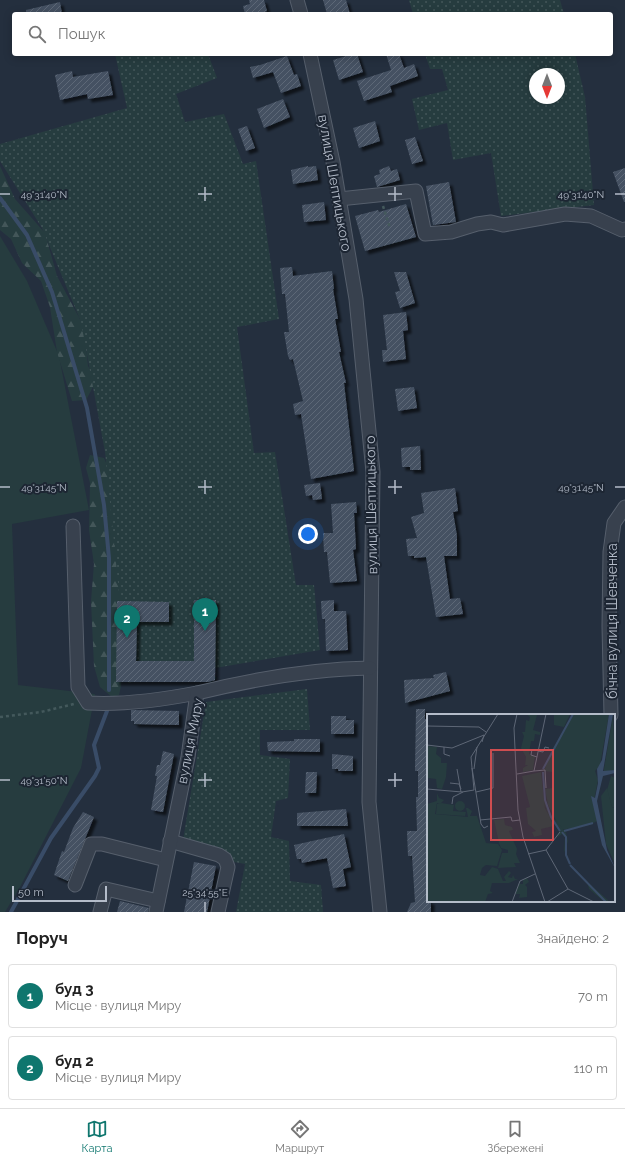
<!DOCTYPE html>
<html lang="uk">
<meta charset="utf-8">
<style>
body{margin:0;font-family:Raleway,sans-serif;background:#f6f6f6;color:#222}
.compass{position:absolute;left:529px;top:68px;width:36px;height:36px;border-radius:50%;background:#fff;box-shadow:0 2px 10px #0003;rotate:180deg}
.scale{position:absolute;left:12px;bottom:10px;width:95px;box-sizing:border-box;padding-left:4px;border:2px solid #b4bcc9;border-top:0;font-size:11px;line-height:14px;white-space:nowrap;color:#b4bcc9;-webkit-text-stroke:3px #1d2633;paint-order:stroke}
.you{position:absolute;left:308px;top:534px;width:14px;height:14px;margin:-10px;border:3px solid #fff;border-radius:50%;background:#1a73e8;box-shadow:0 0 0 6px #1a73e833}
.badge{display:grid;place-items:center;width:26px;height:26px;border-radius:50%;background:#0f766e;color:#fff;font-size:13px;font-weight:700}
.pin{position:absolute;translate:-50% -33px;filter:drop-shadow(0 1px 2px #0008)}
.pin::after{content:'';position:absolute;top:21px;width:14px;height:12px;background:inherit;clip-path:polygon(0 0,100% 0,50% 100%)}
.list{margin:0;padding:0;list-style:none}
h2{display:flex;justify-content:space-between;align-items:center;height:52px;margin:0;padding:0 16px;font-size:17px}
h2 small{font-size:13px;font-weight:400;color:#767676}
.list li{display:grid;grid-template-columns:26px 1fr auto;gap:12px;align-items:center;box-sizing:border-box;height:64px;margin:0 8px 8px;padding:0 8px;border:1px solid #e0e0e0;border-radius:4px}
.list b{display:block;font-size:15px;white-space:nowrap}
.list p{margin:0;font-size:13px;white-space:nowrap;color:#767676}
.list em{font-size:13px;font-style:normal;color:#767676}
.icon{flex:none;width:22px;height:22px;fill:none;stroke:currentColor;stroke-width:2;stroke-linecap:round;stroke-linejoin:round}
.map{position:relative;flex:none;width:625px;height:912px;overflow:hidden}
.search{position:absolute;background:#fff;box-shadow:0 2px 10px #0003;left:12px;right:12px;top:12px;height:44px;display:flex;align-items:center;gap:10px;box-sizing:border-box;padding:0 14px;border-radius:4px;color:#767676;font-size:15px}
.sheet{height:196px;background:#fff}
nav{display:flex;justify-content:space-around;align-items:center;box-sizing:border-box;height:56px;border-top:1px solid #e0e0e0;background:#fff;font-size:11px;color:#767676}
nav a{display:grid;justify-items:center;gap:2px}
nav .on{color:#0f766e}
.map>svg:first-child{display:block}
.green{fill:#263c3f}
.forest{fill:url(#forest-firs)}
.garden{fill:url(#garden-dots);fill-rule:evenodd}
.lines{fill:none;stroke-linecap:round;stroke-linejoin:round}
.stream{stroke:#394c67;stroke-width:4}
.building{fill:url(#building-hatch);filter:url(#shadow)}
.minor-casing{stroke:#565f6c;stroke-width:15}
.path{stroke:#44595c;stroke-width:2.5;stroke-dasharray:3 3;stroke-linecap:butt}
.minor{stroke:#38414e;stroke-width:13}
.ticks{fill:none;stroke:#b4bcc9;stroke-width:1.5}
.labels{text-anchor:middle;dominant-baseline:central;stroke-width:4;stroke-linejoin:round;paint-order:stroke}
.street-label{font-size:14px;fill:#b4bcc9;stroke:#1d2633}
.inset-river{fill:none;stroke:#394c67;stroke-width:2}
.inset-road{fill:none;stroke:#5e6776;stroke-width:1}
.view{fill:#ce4d50;fill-opacity:0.15;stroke:#ce4d50;stroke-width:2}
.inset-edge{fill:none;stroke:#b4bcc9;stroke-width:2}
.ticks-label{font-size:10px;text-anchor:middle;fill:#b4bcc9;stroke:#1d2633;stroke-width:4;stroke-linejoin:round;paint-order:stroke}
</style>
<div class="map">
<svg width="625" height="912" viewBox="0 0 625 912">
<defs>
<pattern id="forest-firs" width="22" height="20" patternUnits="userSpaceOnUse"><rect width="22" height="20" fill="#263c3f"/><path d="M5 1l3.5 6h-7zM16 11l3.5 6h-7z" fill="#435659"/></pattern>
<pattern id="garden-dots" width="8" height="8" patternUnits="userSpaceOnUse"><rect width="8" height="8" fill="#263c3f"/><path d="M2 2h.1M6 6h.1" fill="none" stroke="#435659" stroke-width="1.8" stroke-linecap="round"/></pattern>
<pattern id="building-hatch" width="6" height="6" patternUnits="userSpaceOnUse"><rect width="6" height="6" fill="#455162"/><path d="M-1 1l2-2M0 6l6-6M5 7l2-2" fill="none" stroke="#5d6877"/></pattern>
<filter id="shadow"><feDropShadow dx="3.5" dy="3.5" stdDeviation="1" flood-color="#0009"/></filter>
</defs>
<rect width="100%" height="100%" fill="#242f3e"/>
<path class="green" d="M0,236l27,45 32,75 30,154 -77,14 6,161 77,9 -14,74 -61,119 -15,25h-5z"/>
<g class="forest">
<path d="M0,166l15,33 30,34 12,43 27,51 4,39 7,12v5l-9,17 -14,1 -15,-49 -7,-45 -9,-26 -19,-18 -11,-24 -11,-9z"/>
<path d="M90,455l14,3 15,36 3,187 -3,14 -7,2 -12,-10 -6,-21 -3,-65 3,-37 -5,-34 1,-47 -4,-15z"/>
</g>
<g class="garden">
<path d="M409,0h151l4,14h-151z"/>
<path d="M115,54h93l9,24 -41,16 9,28 39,-8 19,50 13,-3 23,158 -42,8 17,126 21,-1 21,133h18l6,65 -192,33 -23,-231 -24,-130 -39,-94 -42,-67v-17l127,-36z"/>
<path d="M425,54h150l10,43 9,108 -93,11 -10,-63 -38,7 -6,-37 -28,7 -7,-31 36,-9 -6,-21h-12zM535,74h24v24h-24z"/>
<path d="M307,689l3,41h-50v25l30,4 -2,39 -12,3 -5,36 18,4 1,40 31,4 2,27h-87l9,-48 -64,-12 25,-150z"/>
</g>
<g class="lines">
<g class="stream">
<path d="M0,198l27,37 25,57 35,116 17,97 5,53v132"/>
<path d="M11,912l40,-74 44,-62 4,-8 -5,-23 13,-34"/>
</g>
</g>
<g class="building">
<path d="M249,0h15l3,11 -9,3h-13l-2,-8 7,-2z"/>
<path d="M323,0h23l4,14h-23z"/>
<path d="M60,2l2,12h-36v-4z"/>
<path d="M353,54h4l6,18 -24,8 -6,-20z"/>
<path d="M386,54h13l5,14 10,-4 4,12 -28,10 2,6 -28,9 -7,-20 34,-11z"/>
<path d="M287,56l7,19 3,-1 4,12 -20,7 -8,-21 -20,6 -3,-11 10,-2z"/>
<path d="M72,71l1,6 35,-6 5,24 -25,4 -1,-5 -27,6 -5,-25z"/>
<path d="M283,99l7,18 -26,11 -7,-19z"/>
<path d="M375,121l5,20 -21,7 -6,-20z"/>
<path d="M247,126l8,22 -9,3 -8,-22z"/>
<path d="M415,137l8,24 -11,3 -7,-24z"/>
<path d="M308,166v1l8,-1 2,14 -25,4 -2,-14z"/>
<path d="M389,166l2,5 6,-2 3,11 -23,7 -3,-11 6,-2 -1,-4z"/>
<path d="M625,168v34h-1l-11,-30z"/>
<path d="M449,182l7,40 -23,3 -7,-39z"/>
<path d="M324,202l2,18 -22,2 -2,-17z"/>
<path d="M406,204l10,33 -51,14 -10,-35 23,-6 1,2z"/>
<path d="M292,267l1,9 39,-5 2,18h-1l5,30h-3l6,33h-2l7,31h-2l10,88 -43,8 -10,-65 -6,1 -2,-11 10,-3 -10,-42 -3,1 -2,-4 -4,-24h5l-4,-38h-3l-2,-26z"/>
<path d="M394,272h12l9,31 -15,5 -5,-16 5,-1z"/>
<path d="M406,312l2,18 -5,1 3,28 -23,3 -1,-12h5l-4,-35z"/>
<path d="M414,387l3,21 -19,3 -3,-22z"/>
<path d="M420,446l1,24h-11v-3h-8l-1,-19z"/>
<path d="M320,483l2,16 -9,1 -1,-5 -6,1 -2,-11z"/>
<path d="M455,488l3,23 -5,1 4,24v20h-13l6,43 10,-1 3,16 -27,3 -10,-60 -12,1v-2h-6l-2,-17 11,-1 -6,-21 13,-4 -3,-20z"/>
<path d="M356,502l1,11h-3l2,36 -3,1 4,31 -27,2 -3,-31h-3l-1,-19h10l-2,-29z"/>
<path d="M194,600h22l-1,80 -7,2h-92l1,-81 52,1v20h-32l-1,39h58z"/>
<path d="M334,600v11h12l2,39 -22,1 -1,-32h-3l-1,-18z"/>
<path d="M446,672l4,19 -45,12 -1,-23 30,-2 -1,-3z"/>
<path d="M416,709h9v10h3v182h3v11h-24l4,-9 4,-1 -3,-46h-4l-1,-25h10l-1,-34h2v-26h-3z"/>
<path d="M131,710l48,1v14l-45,-1v-3h-3z"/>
<path d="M331,716h15v4h8v14h-23z"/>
<path d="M294,739h26v13l-52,-1 -1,-9 27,-1z"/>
<path d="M163,751l11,3 -11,58 -12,-2 6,-34h-2l2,-11h3z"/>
<path d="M332,754l21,2v15h-15v-2h-6z"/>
<path d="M306,772h11l-1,21h-11z"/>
<path d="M346,809l2,17h-51v-13z"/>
<path d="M83,812l11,5 -26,64 -14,-6 8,-24 2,1 9,-24z"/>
<path d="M344,834l7,33 -8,2 3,17 -13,2 -6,-30 -25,5 -1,-4h-4l-3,-14z"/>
<path d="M194,862l22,4 -9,46h-23z"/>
<path d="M120,901l29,7 -1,4h-31z"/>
</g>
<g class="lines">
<defs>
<g id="minor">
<path d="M297,0l4,14"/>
<path d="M310,54l23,108 23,137 17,173 -4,330 11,110"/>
<path d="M339,199l77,-8 9,43 26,-2 26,-8 14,-2 12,3 62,-11 26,2 31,14 3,-1"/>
<path d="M73,526l5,161 10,16c36,2 73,-3 109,-10"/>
<path d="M611,715l-2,-89 1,-74 4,-29 11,-16"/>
<path d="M170,841l49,14 6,4 3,8 -10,45"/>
<path d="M75,885l16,-41h11l64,16"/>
<path d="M100,912l6,-23 52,12"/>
<path d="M156,912l32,-155 9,-64c57,-14 114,-24 173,-25"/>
</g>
</defs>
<use href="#minor" class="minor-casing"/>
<g class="path">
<path d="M383,206l7,22"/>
<path d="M0,717l41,-5 33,-8"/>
</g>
<use href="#minor" class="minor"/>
</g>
<path class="ticks" d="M205,187v14M395,187v14M0,194h10M198,194h14M388,194h14M615,194h10M205,480v14M395,480v14M0,487h10M198,487h14M388,487h14M615,487h10M205,773v14M395,773v14M0,780h10M198,780h14M388,780h14M205,902v10"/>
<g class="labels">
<g class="street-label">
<text transform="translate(335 183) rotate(80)">вулиця Шептицького</text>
<text transform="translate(371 505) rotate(-91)">вулиця Шептицького</text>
<text transform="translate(612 621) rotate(-90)">бічна вулиця Шевченка</text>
<text transform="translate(190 741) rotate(-79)">вулиця Миру</text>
</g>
</g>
<g transform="translate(427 714)">
<rect width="188" height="188" fill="#242f3e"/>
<path d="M146,0h36l-9,51 -5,6 3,9 -4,20 3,21 -7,4 -29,5 -13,-25 -3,-16 7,-1v-16l-8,-1 7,-19zM186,2l2,54 -11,2v-3z" fill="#263c3f"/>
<path d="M0,32l10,1 -1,7 5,4v5h6l-1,14 -4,12 -5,-1 -1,-9 -8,-1 -1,4zM184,62l4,2v29h-3l-5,-17zM10,79l2,5 5,2 -4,4 -3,-1 -2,11 33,3 -2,-9h2l4,3 -2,5h7l9,27 12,1 4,6 -5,16 -11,-1 -4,3 -2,7 5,1 7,-9 6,2 5,12h3l-2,-4 5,-6 2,2 -3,4 4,1 1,-3 2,4h3l-9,4h-17l-2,8 3,2 -5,1 -3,8h-58v-98l10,-3zM119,86l3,12 17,21 2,8 -4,12 1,-16 -3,-3 -5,4 2,-7 -10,-14 -5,-15zM160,168l21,18v2l-6,-2 -13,-11z" fill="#263c3f"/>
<path d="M180,74l5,19 3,1v56l-9,-20 -5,-48z" fill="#263c3f"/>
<path d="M99,0l11,1 -4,15 7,2v3l-5,-1 -1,7h-3l-2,13 6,2 -2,14 -10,2v-4l5,-3h-3l1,-8 -5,-9 3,-12 -2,-4h3l1,-12 3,1 1,-4zM127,0h16l-6,13 -10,-2zM114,58l4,36 9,18 -13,3 1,6 -8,2 -2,-5 4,-1 -8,-7 -2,-16 4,-1 -8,-31zM28 92a5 5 0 1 1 10 0a5 5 0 1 1-10 0ZM14,89l13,2 -1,6 13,1 -1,4 -29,-2 1,-10zM77,105l1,6 7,2 1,3 -4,1 8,18 -1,5 4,9h-6l2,4 -18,1 4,-15h6v-3l-7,-2 -2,-5 -5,-23zM100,164l2,4 -4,3 2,2v10l-8,1 1,-4h-5l4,-10h4v-4z" fill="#263c3f"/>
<path d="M182,0h4l-10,57 12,-1v3l-12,3 -6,25 10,49 8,18 -13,-23 -11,-49 4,2 3,-15 -1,-14 5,-9z" fill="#394c67"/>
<path class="inset-river" d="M116,55l30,-55M116,58l2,28 6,17 9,14M137,117l29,-8M135,118l4,5v18l4,9M143,151l36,37"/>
<path class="inset-road" d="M90,0l-3,14 4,82 5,27 22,65M0,12l52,1 7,5M0,31l25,3 32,-13 -2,7M17,33v7l6,2M105,35l-1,6 6,2M111,37l5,1 2,-5 4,1M45,54l9,56 3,4 4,-2M30,55l4,23M47,55l3,-22M107,57l11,-1 1,18M90,60l17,-3 12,-57M23,69l9,1 2,5M0,75l35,3 12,-2 -3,-33 27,-43M49,78l17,-4v-35M25,90l1,-7 10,-5M53,106l31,-3 1,4 8,-1M119,136l22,39 26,13M101,140l18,-4 14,-18M85,188l8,-21 15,-7M120,188l21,-13"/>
<path class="view" d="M64,36h62v90h-62z"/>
<rect width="188" height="188" class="inset-edge"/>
</g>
<g class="ticks-label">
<text x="581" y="198">49°31'40"N</text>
<text x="44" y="198">49°31'40"N</text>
<text x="581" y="491">49°31'45"N</text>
<text x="44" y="491">49°31'45"N</text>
<text x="44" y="784">49°31'50"N</text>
<text x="205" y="896">25°34'55"E</text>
</g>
</svg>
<svg class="compass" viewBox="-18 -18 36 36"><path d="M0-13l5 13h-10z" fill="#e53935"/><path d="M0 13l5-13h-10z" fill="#767676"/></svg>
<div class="scale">50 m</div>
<div class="you"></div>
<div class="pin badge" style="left:205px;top:631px">1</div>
<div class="pin badge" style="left:127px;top:638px">2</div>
<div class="search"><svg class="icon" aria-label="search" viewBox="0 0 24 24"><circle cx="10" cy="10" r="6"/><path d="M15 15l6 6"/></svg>Пошук</div>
</div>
<section class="sheet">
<h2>Поруч<small>Знайдено: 2</small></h2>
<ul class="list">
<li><span class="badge">1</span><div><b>буд 3</b><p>Місце · вулиця Миру</p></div><em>70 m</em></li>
<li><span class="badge">2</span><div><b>буд 2</b><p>Місце · вулиця Миру</p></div><em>110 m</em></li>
</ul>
</section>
<nav>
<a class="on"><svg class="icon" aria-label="map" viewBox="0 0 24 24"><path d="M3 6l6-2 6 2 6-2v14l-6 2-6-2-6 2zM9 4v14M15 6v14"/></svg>Карта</a>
<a><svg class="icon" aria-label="directions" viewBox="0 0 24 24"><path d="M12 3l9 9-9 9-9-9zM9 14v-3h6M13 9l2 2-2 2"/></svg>Маршрут</a>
<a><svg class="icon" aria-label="saved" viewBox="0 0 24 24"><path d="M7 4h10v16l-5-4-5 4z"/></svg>Збережені</a>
</nav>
